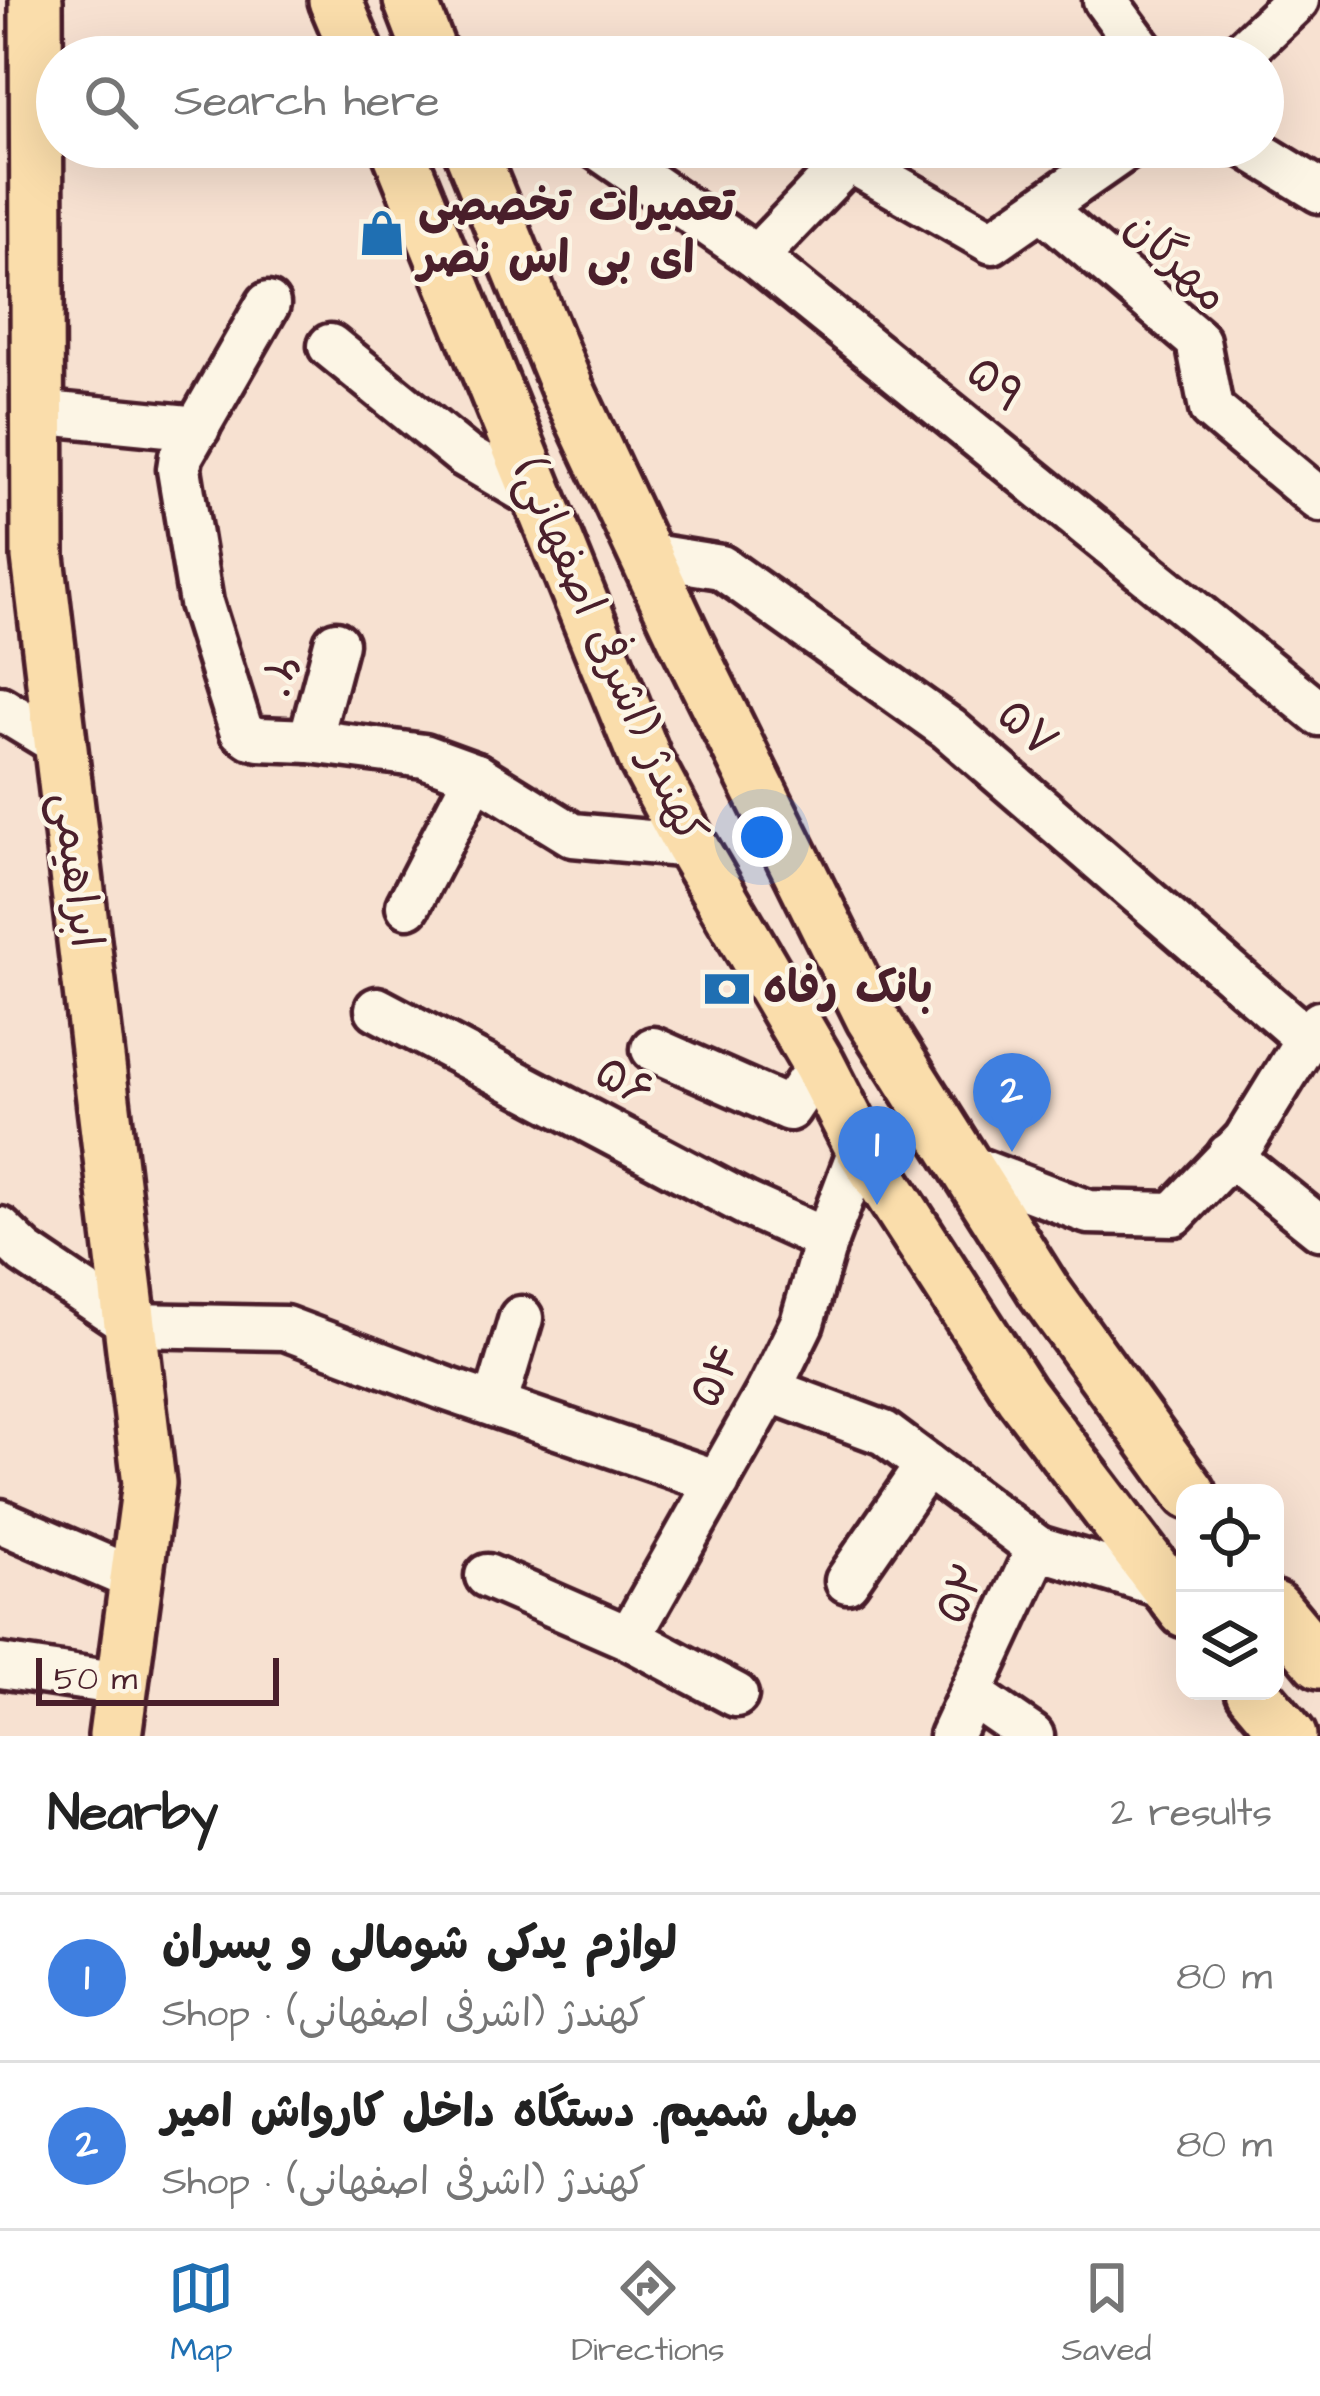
<!DOCTYPE html>
<meta charset="utf-8">
<style>
body{margin:0;font-family:"Architects Daughter","Playpen Sans Arabic",sans-serif;background:#f2f2f2;color:#222}
.controls{position:absolute;right:36px;bottom:36px;display:grid;overflow:hidden;border-radius:24px;box-shadow:0 12px 48px #0002}
.controls button{width:108px;height:108px;display:grid;place-items:center;padding:0;border:0;border-bottom:3px solid #e0e0e0;background:#fff;color:#222;font:60px sans-serif}
.scale{position:absolute;left:36px;bottom:30px;width:243px;box-sizing:border-box;padding-left:12px;border:6px solid #4a1f2b;border-top:0;font-size:33px;line-height:42px;white-space:nowrap;color:#4a1f2b;-webkit-text-stroke:9px #fcf5e5;paint-order:stroke}
.you{position:absolute;left:762px;top:837px;width:42px;height:42px;margin:-30px;border:9px solid #fff;border-radius:50%;background:#1a73e8;box-shadow:0 0 0 18px #1a73e833}
.badge{display:grid;place-items:center;width:78px;height:78px;border-radius:50%;background:#1f6fb2;color:#fff;font-size:39px;font-weight:700}
.pin{position:absolute;translate:-50% -99px;filter:drop-shadow(0 3px 6px #0008)}
.pin::after{content:'';position:absolute;top:63px;width:42px;height:36px;background:inherit;clip-path:polygon(0 0,100% 0,50% 100%)}
.list{margin:0;padding:0;list-style:none}
h2{display:flex;justify-content:space-between;align-items:center;height:156px;margin:0;padding:0 48px;font-size:51px}
h2 small{font-size:39px;font-weight:400;color:#767676}
.list li{display:grid;grid-template-columns:78px 1fr auto;gap:36px;align-items:center;box-sizing:border-box;height:168px;padding:0 48px;border-top:3px solid #e0e0e0}
.list b{display:block;font-size:45px;white-space:nowrap}
.list p{margin:0;font-size:39px;white-space:nowrap;color:#767676}
.list em{font-size:39px;font-style:normal;color:#767676}
.icon{flex:none;width:66px;height:66px;fill:none;stroke:currentColor;stroke-width:2;stroke-linecap:round;stroke-linejoin:round}
.map{position:relative;flex:none;width:1320px;height:1736px;overflow:hidden}
.search{position:absolute;background:#fff;box-shadow:0 12px 48px #0002;left:36px;right:36px;top:36px;height:132px;display:flex;align-items:center;gap:30px;box-sizing:border-box;padding:0 42px;border-radius:66px;color:#767676;font-size:45px}
.sheet{height:492px;background:#fff}
nav{display:flex;justify-content:space-around;align-items:center;box-sizing:border-box;height:168px;border-top:3px solid #e0e0e0;background:#fff;font-size:33px;color:#767676}
nav a{display:grid;justify-items:center;gap:6px}
nav .on{color:#1f6fb2}
.map>svg:first-child{display:block}
.lines{fill:none;stroke-linecap:round;stroke-linejoin:round}
.minor-casing{stroke:#4a1f2b;stroke-width:51}
.major-casing{stroke:#4a1f2b;stroke-width:60}
.minor{stroke:#fcf5e5;stroke-width:42}
.major{stroke:#faddab;stroke-width:51}
.labels{text-anchor:middle;dominant-baseline:central;stroke-width:9;stroke-linejoin:round;paint-order:stroke}
.poi-label{font-size:45px;font-weight:bold;fill:#4a1f2b;stroke:#fcf5e5;text-anchor:start}
.street-label{font-size:45px;fill:#4a1f2b;stroke:#fcf5e5}
</style>
<div class="map">
<svg width="1320" height="1736" viewBox="0 0 1320 1736">
<rect width="100%" height="100%" fill="#f7e1d1"/>
<filter id="ink" filterUnits="userSpaceOnUse"><feTurbulence type="fractalNoise" baseFrequency=".00833" numOctaves="2"/><feDisplacementMap in="SourceGraphic" scale="24" xChannelSelector="R" yChannelSelector="G"/><feConvolveMatrix kernelMatrix="1 2 1 2 8 2 1 2 1" color-interpolation-filters="sRGB"/></filter>
<g filter="url(#ink)">
<g class="lines">
<defs>
<g id="minor">
<path d="M1105,0l42,57"/>
<path d="M1237,57l60,-57"/>
<path d="M597,147l159,110 564,457"/>
<path d="M1248,147l72,44"/>
<path d="M1042,208l156,133 13,68 109,91"/>
<path d="M756,257l93,-97 143,82 136,-95"/>
<path d="M268,304l-87,152 -2,13 22,134 40,127 10,7 8,2 51,2 114,15 52,19 97,60 118,11"/>
<path d="M330,346l134,109 75,44"/>
<path d="M37,412l161,16"/>
<path d="M646,555l75,12 228,162 358,310"/>
<path d="M0,708l61,37"/>
<path d="M310,741l26,-98"/>
<path d="M408,906l68,-131"/>
<path d="M377,1009l369,195 80,36"/>
<path d="M653,1049l136,60 30,-44"/>
<path d="M1229,1155l91,73"/>
<path d="M965,1165l123,47 86,2 71,-74 62,-101 13,-16"/>
<path d="M0,1229l25,24 107,72 153,3 162,61 271,93"/>
<path d="M769,1390l115,43 154,115"/>
<path d="M495,1405l26,-87"/>
<path d="M0,1521l136,59"/>
<path d="M487,1576l142,62 107,57"/>
<path d="M847,1581l80,-116"/>
<path d="M629,1638l140,-248 33,-67 24,-83 35,-93"/>
<path d="M0,1666l122,18"/>
<path d="M971,1694l61,42"/>
<path d="M951,1736l87,-188 126,38"/>
</g>
<g id="major">
<path d="M36,0l2,557 111,926 -34,253"/>
<path d="M335,0l24,57"/>
<path d="M410,0l22,57"/>
<path d="M397,147l249,614 45,85 128,219 42,82 160,248 164,216"/>
<path d="M469,147l99,243 119,254 185,374 172,273 146,202"/>
<path d="M1275,1608l45,54"/>
<path d="M1252,1691l38,45"/>
</g>
</defs>
<use href="#minor" class="minor-casing"/>
<use href="#major" class="major-casing"/>
<use href="#minor" class="minor"/>
<use href="#major" class="major"/>
</g>
</g>
<defs>
<symbol id="shop-bare" viewBox="-9 -9 18 18"><path d="M-5-2.5h2.3a2.7 3.5 0 0 1 5.4 0H5L5.5 6h-11ZM-1.5-2.5h3a1.5 2.3 0 0 0-3 0Z" fill="#1f6fb2" stroke="#fcf5e5" stroke-width="2.5" paint-order="stroke"/></symbol>
<symbol id="bank-bare" viewBox="-9 -9 18 18"><path d="M-6-4H6V4H-6ZM0-2.3a2.3 2.3 0 1 0 0 4.6a2.3 2.3 0 1 0 0-4.6Z" fill="#1f6fb2" stroke="#fcf5e5" stroke-width="2.5" paint-order="stroke"/></symbol>
</defs>
<g fill-rule="evenodd">
<use href="#shop-bare" x="349" y="200" width="66" height="66"/>
<use href="#bank-bare" x="694" y="956" width="66" height="66"/>
</g>
<g class="labels">
<g class="poi-label">
<text x="418" y="207">تعمیرات تخصصی<tspan x="418" dy="52">ای بی اس نصر</tspan></text>
<text x="763" y="989">بانک رفاه</text>
</g>
<g class="street-label">
<text transform="translate(1176 262) rotate(44)">مهرگان</text>
<text transform="translate(995 385) rotate(39)">۵۹</text>
<text transform="translate(608 652) rotate(66)">کهندژ (اشرفی اصفهانی)</text>
<text transform="translate(284 679) rotate(65)">۶۰</text>
<text transform="translate(1027 729) rotate(41)">۵۷</text>
<text transform="translate(76 870) rotate(83)">ابراهیمی</text>
<text transform="translate(624 1083) rotate(28)">۵۶</text>
<text transform="translate(717 1376) rotate(-62)">۵۴</text>
<text transform="translate(961 1594) rotate(-65)">۵۲</text>
</g>
</g>
</svg>
<div class="controls">
<button><svg class="icon" aria-label="locate" viewBox="0 0 24 24"><circle cx="12" cy="12" r="6"/><path d="M12 2v4M12 18v4M2 12h4M18 12h4"/></svg></button>
<button><svg class="icon" aria-label="layers" viewBox="0 0 24 24"><path d="M12 4l9 5-9 5-9-5zM3 14l9 5 9-5"/></svg></button>
</div>
<div class="scale">50 m</div>
<div class="you"></div>
<div class="pin badge" style="left:877px;top:1205px;background:#3f7fe0">1</div>
<div class="pin badge" style="left:1012px;top:1152px;background:#3f7fe0">2</div>
<div class="search"><svg class="icon" aria-label="search" viewBox="0 0 24 24"><circle cx="10" cy="10" r="6"/><path d="M15 15l6 6"/></svg>Search here</div>
</div>
<section class="sheet">
<h2>Nearby<small>2 results</small></h2>
<ul class="list">
<li><span class="badge" style="background:#3f7fe0">1</span><div><b>لوازم یدکی شومالی و پسران</b><p>Shop · کهندژ (اشرفی اصفهانی)</p></div><em>80 m</em></li>
<li><span class="badge" style="background:#3f7fe0">2</span><div><b>مبل شمیم. دستگاه داخل کارواش امیر</b><p>Shop · کهندژ (اشرفی اصفهانی)</p></div><em>80 m</em></li>
</ul>
</section>
<nav>
<a class="on"><svg class="icon" aria-label="map" viewBox="0 0 24 24"><path d="M3 6l6-2 6 2 6-2v14l-6 2-6-2-6 2zM9 4v14M15 6v14"/></svg>Map</a>
<a><svg class="icon" aria-label="directions" viewBox="0 0 24 24"><path d="M12 3l9 9-9 9-9-9zM9 14v-3h6M13 9l2 2-2 2"/></svg>Directions</a>
<a><svg class="icon" aria-label="saved" viewBox="0 0 24 24"><path d="M7 4h10v16l-5-4-5 4z"/></svg>Saved</a>
</nav>
